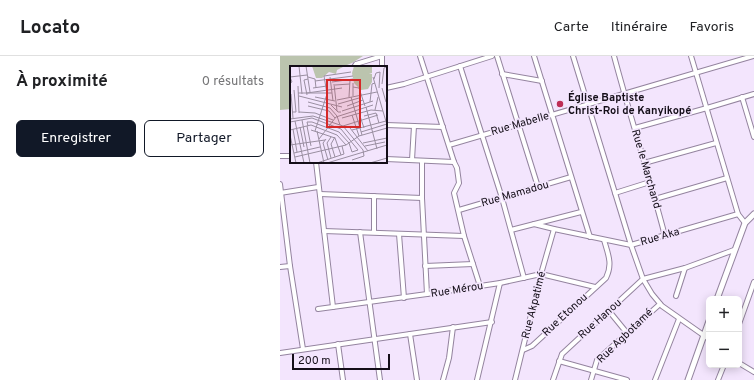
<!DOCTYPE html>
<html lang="fr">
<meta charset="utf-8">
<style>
body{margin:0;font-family:Overpass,sans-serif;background:#f6f6f6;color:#202124}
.controls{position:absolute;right:12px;bottom:12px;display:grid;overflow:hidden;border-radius:6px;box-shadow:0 2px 10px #0003}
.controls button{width:36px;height:36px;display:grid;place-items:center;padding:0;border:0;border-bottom:1px solid #e0e0e0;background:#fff;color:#202124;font:20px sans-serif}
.scale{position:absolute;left:12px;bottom:10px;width:98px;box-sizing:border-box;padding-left:4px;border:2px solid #140e18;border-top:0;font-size:11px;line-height:14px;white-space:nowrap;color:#140e18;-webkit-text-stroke:3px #f3e5fd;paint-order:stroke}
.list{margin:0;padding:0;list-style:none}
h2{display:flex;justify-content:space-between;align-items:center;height:52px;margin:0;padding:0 16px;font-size:17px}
h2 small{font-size:13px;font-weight:400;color:#757577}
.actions{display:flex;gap:8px;padding:12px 16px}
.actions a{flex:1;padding:9px 0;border:1px solid #111827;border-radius:6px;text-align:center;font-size:14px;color:#111827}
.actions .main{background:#111827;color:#fff}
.map{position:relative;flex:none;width:474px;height:324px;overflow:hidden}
header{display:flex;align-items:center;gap:24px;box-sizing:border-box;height:56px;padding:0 20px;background:#fff;border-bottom:1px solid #e0e0e0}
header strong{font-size:19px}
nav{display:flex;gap:22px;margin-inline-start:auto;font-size:14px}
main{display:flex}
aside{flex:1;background:#fff}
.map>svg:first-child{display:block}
.green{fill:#bbc4ae}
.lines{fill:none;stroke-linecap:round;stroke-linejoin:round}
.minor-casing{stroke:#94849f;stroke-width:6}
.tertiary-casing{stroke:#94849f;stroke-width:7}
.minor{stroke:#fff;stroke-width:4}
.tertiary{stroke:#fff;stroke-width:5}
.poi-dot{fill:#bd2d55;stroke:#f3e5fd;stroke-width:1.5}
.labels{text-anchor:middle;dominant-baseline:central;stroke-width:3.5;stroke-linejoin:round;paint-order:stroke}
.poi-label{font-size:11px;font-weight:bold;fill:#140e18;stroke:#f3e5fd;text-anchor:start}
.street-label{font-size:11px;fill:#140e18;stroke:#f3e5fd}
.inset-road{fill:none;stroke:#9a8fa1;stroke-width:1}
.view{fill:#d62828;fill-opacity:0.15;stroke:#d62828;stroke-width:2}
.inset-edge{fill:none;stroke:#140e18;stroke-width:2}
</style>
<header>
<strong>Locato</strong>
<nav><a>Carte</a><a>Itinéraire</a><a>Favoris</a></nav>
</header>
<main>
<aside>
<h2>À proximité<small>0 résultats</small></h2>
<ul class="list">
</ul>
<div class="actions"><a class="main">Enregistrer</a><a>Partager</a></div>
</aside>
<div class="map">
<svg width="474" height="324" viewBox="0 0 474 324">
<rect width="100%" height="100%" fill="#f3e5fd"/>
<path class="green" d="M0,0h83l-11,7 -10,4h-51v42l-11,1z"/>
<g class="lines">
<defs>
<g id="minor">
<path d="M140,0l34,106 3,6 2,15 -5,10 10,43 16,50"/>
<path d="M217,0l41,131"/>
<path d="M254,0l56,181"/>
<path d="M293,0l58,189 12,34 9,15 10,12 47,33"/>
<path d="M334,0c16,60 35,119 51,180"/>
<path d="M411,0l47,158 7,9"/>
<path d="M180,10l42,132 22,80"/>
<path d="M74,11l2,-3 26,-8"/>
<path d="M102,11v-11"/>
<path d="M222,18l40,7"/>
<path d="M106,32l18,-4 88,-28"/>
<path d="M462,41l12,40"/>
<path d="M106,69l57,2"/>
<path d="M355,72l72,-20 47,-14"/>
<path d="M169,89l304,-89"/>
<path d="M0,100h11"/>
<path d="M106,103l68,3"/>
<path d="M132,104l2,-34"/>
<path d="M142,105v37l5,96"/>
<path d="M36,106l17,145"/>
<path d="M364,107l72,-20"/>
<path d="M0,128l10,82 13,83"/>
<path d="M0,137l38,-6"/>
<path d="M335,137l35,-11"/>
<path d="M40,138l102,4"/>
<path d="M375,143l72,-21"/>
<path d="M179,154l112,-33"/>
<path d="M254,168l20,5 77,16 107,-31"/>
<path d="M231,174l70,-18"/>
<path d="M44,175l140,5"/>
<path d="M80,176l20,148"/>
<path d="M94,176v-36"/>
<path d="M119,178l5,64"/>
<path d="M145,210l48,-2"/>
<path d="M0,211l10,-1"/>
<path d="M396,240l9,-28"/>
<path d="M38,253l109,-15 73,-11 41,-9 54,13"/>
<path d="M329,255l18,22"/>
<path d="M459,268l15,-42"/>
<path d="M130,278l7,46"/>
<path d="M58,288l5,36"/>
<path d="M243,294l9,-4 74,-68c7,-14 2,-24 -2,-38"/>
<path d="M0,297l212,-31"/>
<path d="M279,305l68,19"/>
<path d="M459,307l15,9"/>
<path d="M163,324l6,-22 4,-31"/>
<path d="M197,324l23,-97"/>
<path d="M235,324l26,-106 13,-45"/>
<path d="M273,324l9,-26 81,-75 42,-11 49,-18"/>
<path d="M311,324l6,-20 63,-56"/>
<path d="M375,324l24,-61"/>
<path d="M438,324l6,-15"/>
</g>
<g id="tertiary">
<path d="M437,243l28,-76 9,-9"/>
<path d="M408,324l21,-59"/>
</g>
</defs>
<use href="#minor" class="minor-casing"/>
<use href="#tertiary" class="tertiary-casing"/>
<use href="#minor" class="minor"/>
<use href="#tertiary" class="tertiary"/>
</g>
<circle class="poi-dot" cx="280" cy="48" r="4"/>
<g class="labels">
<g class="poi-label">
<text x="288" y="42">Église Baptiste<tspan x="288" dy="13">Christ-Roi de Kanyikopé</tspan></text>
</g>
<g class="street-label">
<text transform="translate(240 68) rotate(-16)">Rue Mabelle</text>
<text transform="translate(366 113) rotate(74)">Rue le Marchand</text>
<text transform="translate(235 138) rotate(-16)">Rue Mamadou</text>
<text transform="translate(380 181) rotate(-16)">Rue Aka</text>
<text transform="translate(177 234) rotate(-9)">Rue Mérou</text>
<text transform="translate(254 249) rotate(-76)">Rue Akpatimé</text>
<text transform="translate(285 259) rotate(-43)">Rue Etonou</text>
<text transform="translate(320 263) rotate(-42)">Rue Hanou</text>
<text transform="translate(345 280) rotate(-44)">Rue Agbotamé</text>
</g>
</g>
<g transform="translate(10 10)">
<rect width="97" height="97" fill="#f3e5fd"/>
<path d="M22,0h30l1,1 -6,3 -1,4 -7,-2 -7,6h-6zM64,0h18v7h-3l3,1v8l-4,7 -7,1 -7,-7 -2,-10z" fill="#bbc4ae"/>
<path class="inset-road" d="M9,0l3,28M16,0l4,26M18,11l7,2 1,9M40,11l3,24M83,11l14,48M84,13l2,-6 4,-1 -1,16M25,15l38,-5M42,16l21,-3M0,17l2,-1 -2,-5 17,-2M44,18l3,27M92,18l2,-16 2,-1M45,19l15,-1M8,20l1,27M63,21l6,1 6,18M23,22l14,-2M92,22l4,14M8,27h34M17,27l35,-5M1,28l2,24M17,29l-3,-15 4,-1M9,30l43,11M63,30v-13M25,31l20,4M59,31l1,-17M61,31l11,38M47,34l40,-8M18,36l22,6 7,8 3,9M80,36l2,-18 3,-1M48,38l21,-6M41,39l7,7h3M18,40l21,5 6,7M57,40l16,-6M76,41l11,42M85,44l3,-13M52,45l31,-10M2,46h4l-2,-22M9,46l16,1 18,7M69,47l5,15M62,49l7,21M74,50l12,-3 3,10M52,52l29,-8 12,1M0,53l23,-3 30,10 20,24 1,6 -12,4M12,54l8,43M5,55l9,42M0,56l22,-4 29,11 17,21 -6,2 -3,-9 -10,-11 -27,-10h-5l1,4M17,60l4,20M53,60l35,-11M10,61l4,20M60,62l18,23M3,63l4,23M0,64l21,-5 26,10 9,10M21,64l24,8 6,17M62,64l34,-9M25,65l12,-37 -3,-18 27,-4M27,65l7,32M71,66l26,-8M0,69l6,28M41,71l-4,6 4,15M29,73l17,-22 37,-12M36,73l-3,4 5,17M73,77l24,-5M0,79l35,-5M75,80l20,-4M4,87l26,-6M5,91l51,-12 13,-9 28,-8M45,91l-4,-13 4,-7M27,97l27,-9 -2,-8M37,97l60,-18M80,97l17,-5"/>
<path class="view" d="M37,14h33v47h-33z"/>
<rect width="97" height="97" class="inset-edge"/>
</g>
</svg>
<div class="controls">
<button>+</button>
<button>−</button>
</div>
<div class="scale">200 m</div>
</div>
</main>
